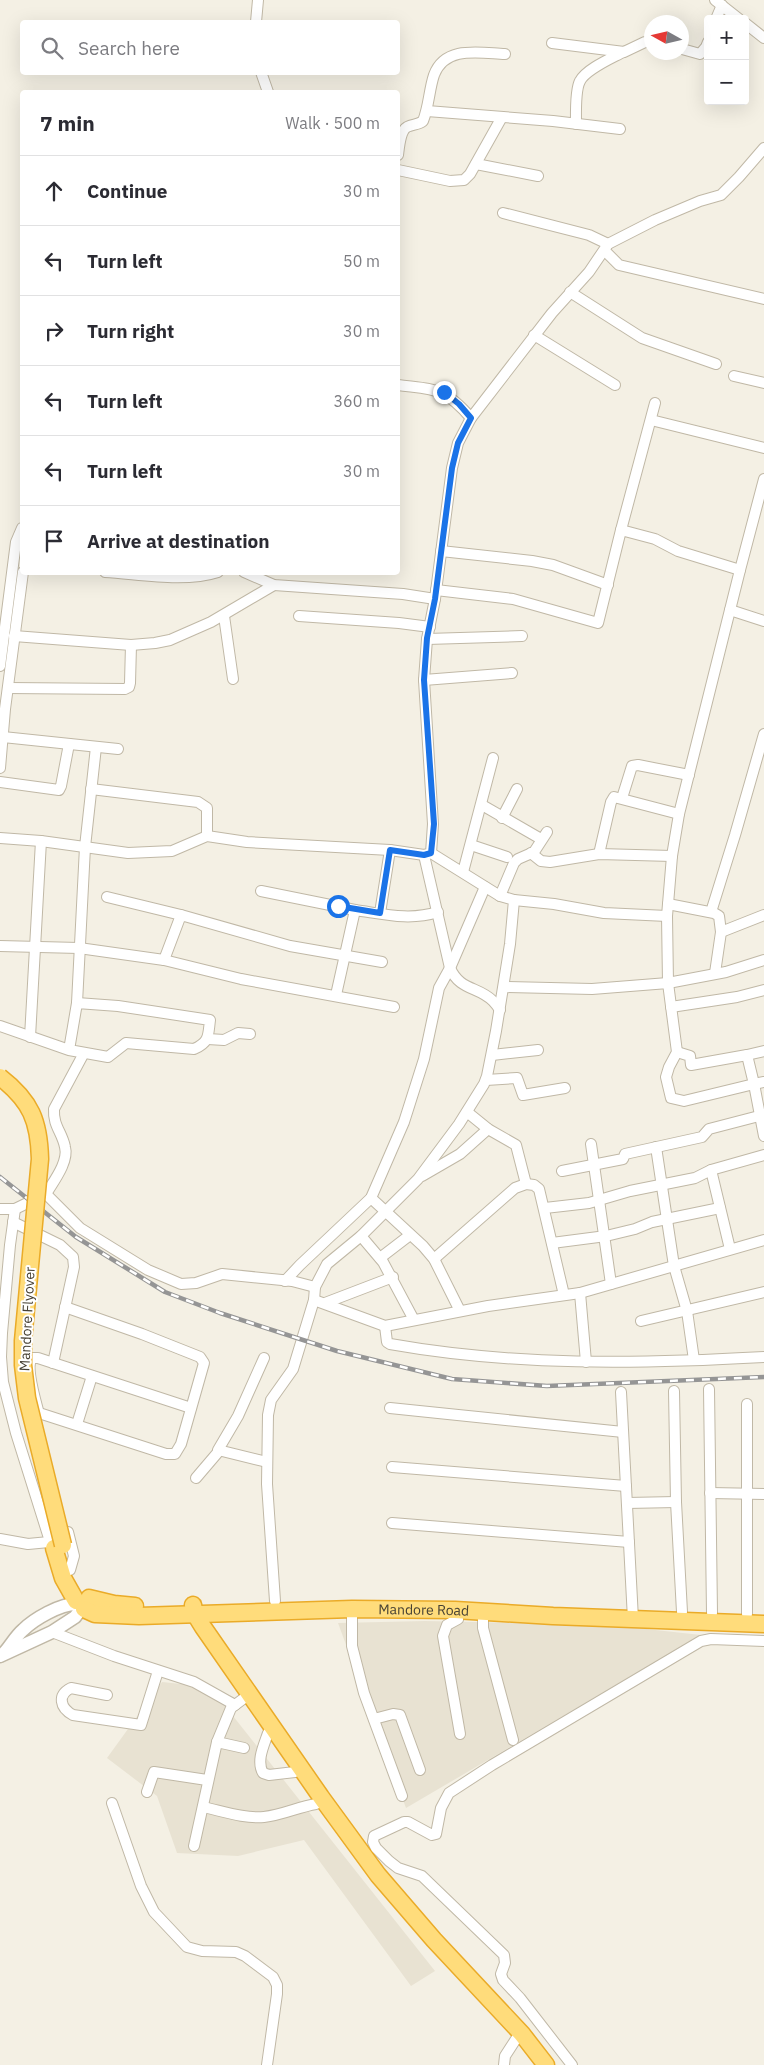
<!DOCTYPE html>
<meta charset="utf-8">
<style>
body{margin:0;font-family:"IBM Plex Sans",sans-serif;background:#f2f2f3;color:#2b2b33}
.controls{position:absolute;right:15px;top:15px;display:grid;overflow:hidden;border-radius:5px;box-shadow:0 5px 20px #0002}
.controls button{width:45px;height:45px;display:grid;place-items:center;padding:0;border:0;border-bottom:1px solid #e1e1e2;background:#fff;color:#2b2b33;font:25px sans-serif}
.compass{position:absolute;left:644px;top:15px;width:45px;height:45px;border-radius:50%;background:#fff;box-shadow:0 5px 20px #0002;rotate:278deg}
.stop{position:absolute;width:15px;height:15px;margin:-11px;border:4px solid #1a73e8;border-radius:50%;background:#fff}
.stop.end{background:#1a73e8;border-color:#fff;box-shadow:0 1px 5px #0008}
.list{margin:0;padding:0;list-style:none}
h2{display:flex;justify-content:space-between;align-items:center;height:65px;margin:0;padding:0 20px;font-size:21px}
h2 small{font-size:16px;font-weight:400;color:#7c7c81}
.list li{display:grid;grid-template-columns:32px 1fr auto;gap:15px;align-items:center;box-sizing:border-box;height:70px;padding:0 20px;border-top:1px solid #e1e1e2}
.list b{display:block;font-size:19px;white-space:nowrap}
.list em{font-size:16px;font-style:normal;color:#7c7c81}
.icon{flex:none;width:28px;height:28px;fill:none;stroke:currentColor;stroke-width:2;stroke-linecap:round;stroke-linejoin:round}
.map{position:relative;flex:none;width:764px;height:2065px;overflow:hidden}
.search{position:absolute;background:#fff;box-shadow:0 5px 20px #0002;left:20px;top:20px;width:380px;height:55px;display:flex;align-items:center;gap:12px;box-sizing:border-box;padding:0 18px;border-radius:5px;color:#7c7c81;font-size:19px}
.panel{position:absolute;background:#fff;box-shadow:0 5px 20px #0002;left:20px;top:90px;width:380px;height:485px;border-radius:5px}
.map>svg:first-child{display:block}
.residential{fill:#e8e2d2}
.lines{fill:none;stroke-linecap:round;stroke-linejoin:round}
.minor-casing{stroke:#c0b8a6;stroke-width:12}
.tertiary-casing{stroke:#c0b8a6;stroke-width:15}
.trunk-casing{stroke:#eaab28;stroke-width:19}
.minor{stroke:#fff;stroke-width:10}
.tertiary{stroke:#fff;stroke-width:12}
.trunk{stroke:#ffdc7b;stroke-width:16}
.rail-casing{stroke:#959595;stroke-width:4.5}
.rail{stroke:#fff;stroke-width:2.5;stroke-dasharray:8;stroke-linecap:butt}
.trunk-bridge-casing{stroke:#eaab28;stroke-width:19;stroke-linecap:butt}
.trunk-bridge{stroke:#ffdc7b;stroke-width:16}
.route{stroke:#1a73e8;stroke-width:6}
.labels{text-anchor:middle;dominant-baseline:central;stroke-width:4;stroke-linejoin:round;paint-order:stroke}
.street-label{font-size:14px;fill:#464033;stroke:#fff}
</style>
<div class="map">
<svg width="764" height="2065" viewBox="0 0 764 2065">
<rect width="100%" height="100%" fill="#f4f0e4"/>
<g class="residential">
<path d="M425,1621l185,4 91,10 -295,173 -68,-185z"/>
<path d="M162,1682l48,5 225,284 -24,15 -107,-146 -66,16 -61,-3 -20,-57 -50,-38z"/>
</g>
<g class="lines">
<defs>
<g id="minor">
<path d="M715,0l24,19"/>
<path d="M716,19l6,-14"/>
<path d="M256,22l2,-22"/>
<path d="M745,23l19,15"/>
<path d="M552,43l72,9 21,-10h7"/>
<path d="M682,49l18,5 6,-7 2,-5"/>
<path d="M261,72l7,20"/>
<path d="M427,111l126,10 67,8"/>
<path d="M576,124c0,-11 -1,-34 4,-43 6,-12 32,-23 43,-29"/>
<path d="M398,155c1,-7 2,-24 9,-28 6,-3 11,-2 16,-6 6,-15 6,-31 11,-46 11,-30 46,-22 71,-21"/>
<path d="M476,164l62,12"/>
<path d="M398,170l52,11 14,-1 6,-6 32,-57"/>
<path d="M503,213l86,22 19,9"/>
<path d="M605,251l14,14 145,34"/>
<path d="M570,292l72,46 74,26"/>
<path d="M534,335l81,50"/>
<path d="M734,376l30,7"/>
<path d="M398,385c38,5 46,2 73,33"/>
<path d="M651,420l113,28"/>
<path d="M621,530l34,-127"/>
<path d="M441,551l91,10 21,4 55,20"/>
<path d="M740,570l24,-91"/>
<path d="M105,572c35,2 79,11 113,0"/>
<path d="M244,572l30,13 129,9 32,5"/>
<path d="M436,590l77,9 85,24 23,-93 34,9 23,12 62,19 -61,244 -7,42 -5,60 1,67 58,-11 38,-12"/>
<path d="M730,610l34,11"/>
<path d="M224,616l9,63"/>
<path d="M299,616l100,7 31,4"/>
<path d="M14,636l117,9 24,-2 15,-3 41,-18 63,-37"/>
<path d="M427,639l95,-3"/>
<path d="M0,666l16,-124 6,-14"/>
<path d="M424,680l88,-7"/>
<path d="M8,688l117,1 4,-2 1,-4 1,-38"/>
<path d="M3,737l115,12"/>
<path d="M0,768l5,-59 18,-137"/>
<path d="M0,782l59,8 2,-4 8,-42"/>
<path d="M91,789l107,13 9,6v28"/>
<path d="M622,798l10,-32 6,-1 51,10"/>
<path d="M482,805l59,34"/>
<path d="M502,818l15,-29"/>
<path d="M0,838l41,3 87,12 44,-2 35,-15 40,6 143,8 34,5 7,-2 2,-29 -9,-144 3,-41 8,-40 17,-131 6,-25 13,-25 81,-105 37,-41 19,-28 47,-24 45,-19 21,-6 18,-18 25,-29"/>
<path d="M471,845l36,12"/>
<path d="M531,853l10,8 9,1 49,-8 73,2"/>
<path d="M599,854l12,-52 3,-5 65,17"/>
<path d="M424,855l26,113c10,23 28,18 43,33 2,2 5,6 7,9"/>
<path d="M463,872l30,-114"/>
<path d="M261,891l94,19"/>
<path d="M500,896l14,-33 4,-4 16,-7 13,-20"/>
<path d="M107,897l74,18"/>
<path d="M514,900l40,4 50,9 63,3"/>
<path d="M668,904l46,9 5,3 2,16 -6,41"/>
<path d="M711,912l24,-77 29,-101"/>
<path d="M380,913l10,-63"/>
<path d="M721,932l43,-17"/>
<path d="M0,946l79,2 85,12 77,19 153,28"/>
<path d="M164,960l17,-45 109,31 92,16"/>
<path d="M504,987l88,2 76,-6 9,69 -8,15 -3,10 5,21 13,3 70,-17 10,52"/>
<path d="M336,995l19,-85c29,4 54,11 83,2"/>
<path d="M77,1003l8,-156 11,-100"/>
<path d="M671,1007l66,-10 27,-7"/>
<path d="M0,1026l69,24 39,7 18,-14 68,6c16,-7 14,-14 16,-29l-92,-14 -41,-3 -8,47"/>
<path d="M30,1037l11,-196"/>
<path d="M208,1039l16,1 14,-7 12,1"/>
<path d="M764,1051l-17,4 7,29 10,-2"/>
<path d="M677,1052l13,4 1,9 56,-10"/>
<path d="M492,1055l46,-5"/>
<path d="M486,1080l31,-2 6,17 42,-7"/>
<path d="M467,1112l21,17 28,16 10,39"/>
<path d="M591,1144l20,140"/>
<path d="M656,1147l18,119 13,45 7,49"/>
<path d="M711,1170l19,79"/>
<path d="M562,1171l61,-12 2,-5 77,-17 7,-8 50,-13"/>
<path d="M422,1176l38,-22 28,-25"/>
<path d="M46,1194c7,-12 23,-32 19,-47 -3,-15 -12,-21 -11,-38l30,-56"/>
<path d="M371,1198l52,48 11,13 26,52"/>
<path d="M545,1208l44,-5 41,-12 65,-13 16,-8 53,-15"/>
<path d="M0,1209h15l31,-15 34,34 68,42 33,14 15,-1 26,-9 70,7 23,6"/>
<path d="M15,1209l-5,36 -8,88 -1,24 2,25 13,51 38,121"/>
<path d="M13,1222l47,23 13,12 1,10 -21,96"/>
<path d="M361,1236l22,26 31,58"/>
<path d="M552,1243l54,-7 29,-7 17,-7 68,-14"/>
<path d="M380,1258l30,-23"/>
<path d="M434,1259l81,-71 11,-4 8,1 5,4 25,106"/>
<path d="M285,1281l15,-16 71,-67 33,-76 20,-63 15,-71 11,-20 35,-81"/>
<path d="M580,1293l6,69"/>
<path d="M314,1300l71,26 103,-20 92,-13 184,-53"/>
<path d="M325,1303l68,-26"/>
<path d="M641,1321l123,-29"/>
<path d="M385,1326l2,16 3,2c124,22 249,20 374,13"/>
<path d="M264,1358l-26,58 -20,34 49,12"/>
<path d="M709,1389l3,224"/>
<path d="M674,1391l2,111 6,110"/>
<path d="M621,1392l12,227"/>
<path d="M747,1404v210"/>
<path d="M390,1408l233,24"/>
<path d="M39,1413l127,41h9l6,-10 23,-81 -4,-6 -58,-23 -77,-27"/>
<path d="M39,1414c-3,-12 -14,-47 -7,-56h6l153,50"/>
<path d="M77,1424l15,-48"/>
<path d="M392,1467l234,19"/>
<path d="M196,1478l23,-27"/>
<path d="M710,1493l54,1"/>
<path d="M627,1503l49,-1"/>
<path d="M392,1523l237,19"/>
<path d="M68,1532l6,24 -4,14"/>
<path d="M0,1539l28,5 21,-2"/>
<path d="M275,1601l-8,-117 1,-69 3,-15 22,-31 21,-69 1,-13 12,-23 34,-28 57,-57 41,-55 25,-40 3,-8 9,-45 14,-87 4,-44 -14,-4 -69,-43"/>
<path d="M352,1609v37l12,47 38,103"/>
<path d="M455,1610l3,9 -11,6 -4,11 17,98"/>
<path d="M483,1611v17l30,112"/>
<path d="M52,1632l62,24 80,26 41,23"/>
<path d="M107,1695l-36,-7c-14,7 -11,20 2,27l68,10 17,-54"/>
<path d="M374,1719l19,-5 7,1 20,55"/>
<path d="M268,1733c-4,12 -12,28 -5,40l6,2 26,-3"/>
<path d="M217,1742l14,-34 12,-9"/>
<path d="M147,1792l7,-20 53,8"/>
<path d="M112,1803l29,83 13,26 33,35 15,4 34,1 9,4 28,21 4,8v9l-10,71"/>
<path d="M203,1807c19,4 42,12 61,10 19,-2 34,-10 52,-13"/>
<path d="M194,1846l23,-104 27,6"/>
<path d="M504,2065l1,-9 11,-17"/>
<path d="M572,2065l-52,-67 -17,-18 -2,-6 4,-11 -1,-8 -82,-79 -24,-8 -9,-7 -13,-13 -3,-6 1,-6 30,-14h4l24,13 4,-1 5,-26 8,-15 43,-28 209,-124 10,-2 53,2"/>
</g>
<g id="tertiary">
<path d="M5,1652c6,-7 11,-16 18,-22 11,-11 37,-26 53,-26"/>
<path d="M0,1656l52,-24 23,-15 6,-8"/>
</g>
<g id="trunk">
<path d="M54,1548l9,30 13,23"/>
<path d="M89,1598l25,6 21,2"/>
<path d="M193,1605l2,9 8,13 118,170 57,78 56,65 88,94 24,31"/>
<path id="s1" d="M84,1609l11,5 44,2 213,-7 103,1 98,6 211,8"/>
</g>
</defs>
<use href="#minor" class="minor-casing"/>
<use href="#tertiary" class="tertiary-casing"/>
<use href="#trunk" class="trunk-casing"/>
<use href="#minor" class="minor"/>
<use href="#tertiary" class="tertiary"/>
<use href="#trunk" class="trunk"/>
<defs>
<path id="rail" d="M0,1177l76,60 89,55 55,21 117,38 115,28 95,7 217,-9"/>
</defs>
<use href="#rail" class="rail-casing"/>
<use href="#rail" class="rail"/>
<defs>
<path id="trunk-bridge" d="M0,1077c31,24 39,44 40,82l-17,182v24l4,33 36,147"/>
</defs>
<use href="#trunk-bridge" class="trunk-bridge-casing"/>
<use href="#trunk-bridge" class="trunk-bridge"/>
</g>
<g class="lines">
<path class="route" d="M338,906l42,7 10,-63 34,5 7,-2 3,-29 -10,-144 3,-42 8,-39 17,-131 6,-25 13,-25 -12,-14 -15,-12"/>
</g>
<g class="labels">
<g class="street-label">
<text transform="translate(27 1319) rotate(-87)">Mandore Flyover</text>
<text stroke="none"><textPath href="#s1" startOffset="341">Mandore Road</textPath></text>
</g>
</g>
</svg>
<div class="controls">
<button>+</button>
<button>−</button>
</div>
<svg class="compass" viewBox="-18 -18 36 36"><path d="M0-13l5 13h-10z" fill="#e53935"/><path d="M0 13l5-13h-10z" fill="#7c7c81"/></svg>
<div class="stop" style="left:338px;top:906px"></div>
<div class="stop end" style="left:444px;top:392px"></div>
<div class="search"><svg class="icon" aria-label="search" viewBox="0 0 24 24"><circle cx="10" cy="10" r="6"/><path d="M15 15l6 6"/></svg>Search here</div>
<section class="panel">
<h2>7 min<small>Walk · 500 m</small></h2>
<ul class="list">
<li><svg class="icon" aria-label="ahead" viewBox="0 0 24 24"><path d="M12 20V5M6 11l6-6 6 6"/></svg><div><b>Continue</b></div><em>30 m</em></li>
<li><svg class="icon" aria-label="left" viewBox="0 0 24 24"><path d="M17 20v-9H6M10 6l-5 5 5 5"/></svg><div><b>Turn left</b></div><em>50 m</em></li>
<li><svg class="icon" aria-label="right" viewBox="0 0 24 24"><path d="M7 20v-9h11M14 6l5 5-5 5"/></svg><div><b>Turn right</b></div><em>30 m</em></li>
<li><svg class="icon" aria-label="left" viewBox="0 0 24 24"><path d="M17 20v-9H6M10 6l-5 5 5 5"/></svg><div><b>Turn left</b></div><em>360 m</em></li>
<li><svg class="icon" aria-label="left" viewBox="0 0 24 24"><path d="M17 20v-9H6M10 6l-5 5 5 5"/></svg><div><b>Turn left</b></div><em>30 m</em></li>
<li><svg class="icon" aria-label="arrive" viewBox="0 0 24 24"><path d="M6 21V4h12l-3 4 3 4H6"/></svg><div><b>Arrive at destination</b></div></li>
</ul>
</section>
</div>
